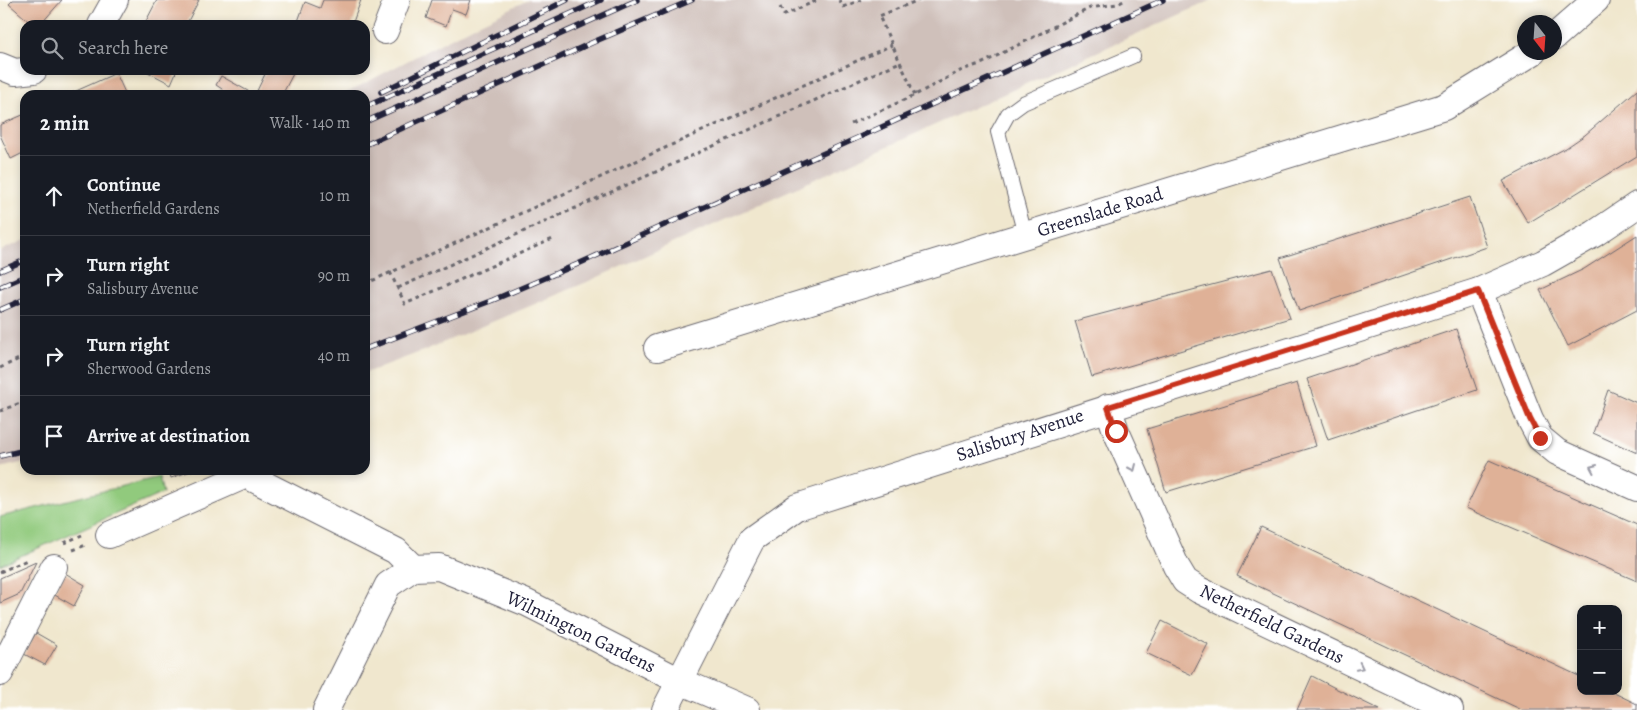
<!DOCTYPE html>
<meta charset="utf-8">
<style>
body{margin:0;font-family:Alegreya,serif;background:#20242c;color:#f1f3f6}
.controls{position:absolute;right:15px;bottom:15px;display:grid;overflow:hidden;border-radius:10px;box-shadow:0 2px 8px #0003}
.controls button{width:45px;height:45px;display:grid;place-items:center;padding:0;border:0;border-bottom:1px solid #363941;background:#171b24;color:#f1f3f6;font:25px sans-serif}
.compass{position:absolute;left:1517px;top:15px;width:45px;height:45px;border-radius:50%;background:#171b24;box-shadow:0 2px 8px #0003;rotate:163deg}
.stop{position:absolute;width:15px;height:15px;margin:-11px;border:4px solid #c8321e;border-radius:50%;background:#fff}
.stop.end{background:#c8321e;border-color:#fff;box-shadow:0 1px 5px #0008}
.list{margin:0;padding:0;list-style:none}
h2{display:flex;justify-content:space-between;align-items:center;height:65px;margin:0;padding:0 20px;font-size:21px}
h2 small{font-size:16px;font-weight:400;color:#9ea1a6}
.list li{display:grid;grid-template-columns:32px 1fr auto;gap:15px;align-items:center;box-sizing:border-box;height:80px;padding:0 20px;border-top:1px solid #363941}
.list b{display:block;font-size:19px;white-space:nowrap}
.list p{margin:0;font-size:16px;white-space:nowrap;color:#9ea1a6}
.list em{font-size:16px;font-style:normal;color:#9ea1a6}
.icon{flex:none;width:28px;height:28px;fill:none;stroke:currentColor;stroke-width:2;stroke-linecap:round;stroke-linejoin:round}
.map{position:relative;flex:none;width:1637px;height:710px;overflow:hidden}
.search{position:absolute;background:#171b24;box-shadow:0 2px 8px #0003;left:20px;top:20px;width:350px;height:55px;display:flex;align-items:center;gap:12px;box-sizing:border-box;padding:0 18px;border-radius:15px;color:#9ea1a6;font-size:19px}
.panel{position:absolute;background:#171b24;box-shadow:0 2px 8px #0003;left:20px;top:90px;width:350px;height:385px;border-radius:15px}
.map>svg:first-child{display:block}
.industrial{fill:#cfc0ba}
.green{fill:#91ca7d;stroke:#5a765c}
.building{fill:#dfb197}
.lines{fill:none;stroke-linecap:round;stroke-linejoin:round}
.lane-casing{stroke:#6a676e;stroke-width:16}
.street-casing{stroke:#6a676e;stroke-width:28}
.path{stroke:#6a676e;stroke-width:3;stroke-dasharray:4 4;stroke-linecap:butt}
.lane{stroke:#fff;stroke-width:14}
.street{stroke:#fff;stroke-width:26}
.rail-casing{stroke:#22223b;stroke-width:5.5}
.rail{stroke:#fff;stroke-width:4;stroke-dasharray:11;stroke-linecap:butt}
.oneway{stroke:#9c9ca7}
.route{stroke:#c8321e;stroke-width:6}
.labels{text-anchor:middle;dominant-baseline:central;stroke-width:4;stroke-linejoin:round;paint-order:stroke}
.street-label{font-size:19px;fill:#22223b;stroke:#fff}
</style>
<div class="map">
<svg width="1637" height="710" viewBox="0 0 1637 710">
<rect width="100%" height="100%" fill="#fff"/>
<filter id="ink" filterUnits="userSpaceOnUse"><feTurbulence type="fractalNoise" baseFrequency=".02" numOctaves="2"/><feDisplacementMap in="SourceGraphic" scale="10" xChannelSelector="R" yChannelSelector="G"/><feConvolveMatrix kernelMatrix="1 2 1 2 8 2 1 2 1" color-interpolation-filters="sRGB"/></filter>
<filter id="wash" filterUnits="userSpaceOnUse"><feTurbulence type="fractalNoise" baseFrequency=".0096" numOctaves="4" result="noise"/><feDisplacementMap in="SourceGraphic" scale="20" xChannelSelector="R" yChannelSelector="G"/><feGaussianBlur stdDeviation="1.12" result="paint"/><feColorMatrix in="noise" values="0 0 0 0 0 0 0 0 0 0 0 0 0 0 0 0 0 1.4 0 .05"/><feComposite in="paint" operator="in"/></filter>
<g filter="url(#wash)">
<rect width="100%" height="100%" fill="#f0e7ce"/>
<g class="industrial">
<path d="M528,0h684l-625,282 -164,69 -58,22v-278h-23l136,-71z"/>
<path d="M25,240v222l-25,6v-217z"/>
</g>
<path class="green" d="M159,477l4,16 -163,72v-48z"/>
<g id="blocks">
<g class="building">
<path d="M13,0h49l-22,25h-7l-24,-21z"/>
<path d="M157,0h42l-13,25h-42z"/>
<path d="M323,0h38l-9,25h-51l-4,-1 8,-22 15,6z"/>
<path d="M432,0h39l-5,14 -14,-5 -6,17 -20,-8z"/>
<path d="M144,70h33l-6,14z"/>
<path d="M267,70h28l-13,25h-63l3,-6 -6,-4 5,-9 34,19z"/>
<path d="M116,73l10,22h-59l27,-12z"/>
<path d="M1637,90v66l-109,67 -25,-42 63,-33 19,-13z"/>
<path d="M25,114v38l-14,7 -11,-24v-10z"/>
<path d="M1470,197l17,50 -188,64 -19,-53z"/>
<path d="M1637,235v75l-69,36 -28,-56 44,-21z"/>
<path d="M1272,269l18,49 -198,59 -17,-56z"/>
<path d="M1456,329l21,61 -149,50 -21,-61z"/>
<path d="M1297,383l19,63 -150,46 -19,-63z"/>
<path d="M1608,390l29,13v50l-44,-20z"/>
<path d="M1489,460l148,65v56l-171,-73z"/>
<path d="M169,470h25l-23,8z"/>
<path d="M1261,527l320,150v14h29l27,13v6h-115l-285,-134z"/>
<path d="M36,562l-16,32 -20,9v-25z"/>
<path d="M65,573l20,12 -11,21 -21,-12z"/>
<path d="M1162,621l46,23 -16,31 -46,-22z"/>
<path d="M36,633l21,12 -12,20 -21,-11z"/>
<path d="M1312,676l25,13 43,21h-83z"/>
</g>
</g>
</g>
<g filter="url(#ink)">
<use href="#blocks" fill-opacity="0" stroke="#6a676e" stroke-width="1"/>
<g class="lines">
<defs>
<path id="lane" d="M1025,235l-27,-103 10,-18 15,-11 110,-47"/>
<g id="street">
<path d="M101,25l14,-25"/>
<path d="M385,31l12,-31"/>
<path d="M1554,37l42,-37"/>
<path d="M0,66l15,6 19,-2"/>
<path d="M1479,291l51,128 10,19 17,14 80,36"/>
<path d="M657,348l787,-241 89,-55"/>
<path d="M1108,407l8,24 60,135 9,15 14,9 251,120"/>
<path d="M109,535l137,-60 150,76 17,17"/>
<path d="M0,673l54,-106"/>
<path d="M326,710l62,-125 25,-17 26,-1 88,36 153,78 67,29"/>
<path d="M665,710l87,-171 45,-32 682,-216 64,-28 51,-29 43,-29"/>
</g>
</defs>
<use href="#lane" class="lane-casing"/>
<use href="#street" class="street-casing"/>
<g class="path">
<path d="M839,0l4,7 18,-7"/>
<path d="M780,7l4,8 34,-15"/>
<path d="M915,95l-36,-79 40,-16"/>
<path d="M851,124l64,-29 47,-25 21,-7 107,-55 27,-4 9,-4"/>
<path d="M390,272l15,32 150,-66"/>
<path d="M365,284l527,-239"/>
<path d="M398,288l502,-226"/>
<path d="M0,368l25,-12"/>
<path d="M0,411l25,-10"/>
<path d="M64,543l18,-8"/>
<path d="M73,550l13,-5"/>
<path d="M0,572l27,-12"/>
</g>
<use href="#lane" class="lane"/>
<use href="#street" class="street"/>
<defs>
<g id="rail">
<path d="M381,92l186,-92"/>
<path d="M365,107l236,-107"/>
<path d="M365,122l272,-122"/>
<path d="M365,145l233,-105 94,-40"/>
<path d="M0,271l25,-11"/>
<path d="M0,287l25,-11"/>
<path d="M0,310l25,-11"/>
<path d="M365,349l128,-49 85,-36 585,-264"/>
<path d="M0,456l25,-6"/>
</g>
</defs>
<use href="#rail" class="rail-casing"/>
<use href="#rail" class="rail"/>
</g>
<defs><path id="oneway-chevron" d="M-2-3.5L2.5 0L-2 3.5" fill="none" stroke-width="1.6" stroke-linecap="round" stroke-linejoin="round" transform="scale(1.25)"/></defs>
<g class="oneway">
<use href="#oneway-chevron" transform="translate(1133 468) rotate(66)"/>
<use href="#oneway-chevron" transform="translate(1593 468) rotate(-156)"/>
<use href="#oneway-chevron" transform="translate(1360 667) rotate(26)"/>
</g>
</g>
<g class="lines" filter="url(#ink)">
<path class="route" d="M1116,431l-8,-24 370,-116 52,128 10,19"/>
</g>
<g class="labels">
<g class="street-label">
<text transform="translate(1100 212) rotate(-17)">Greenslade Road</text>
<text transform="translate(1020 435) rotate(-18)">Salisbury Avenue</text>
<text transform="translate(1272 624) rotate(26)">Netherfield Gardens</text>
<text transform="translate(581 632) rotate(26)">Wilmington Gardens</text>
</g>
</g>
</svg>
<div class="controls">
<button>+</button>
<button>−</button>
</div>
<svg class="compass" viewBox="-18 -18 36 36"><path d="M0-13l5 13h-10z" fill="#e53935"/><path d="M0 13l5-13h-10z" fill="#9ea1a6"/></svg>
<div class="stop" style="left:1116px;top:431px"></div>
<div class="stop end" style="left:1540px;top:438px"></div>
<div class="search"><svg class="icon" aria-label="search" viewBox="0 0 24 24"><circle cx="10" cy="10" r="6"/><path d="M15 15l6 6"/></svg>Search here</div>
<section class="panel">
<h2>2 min<small>Walk · 140 m</small></h2>
<ul class="list">
<li><svg class="icon" aria-label="ahead" viewBox="0 0 24 24"><path d="M12 20V5M6 11l6-6 6 6"/></svg><div><b>Continue</b><p>Netherfield Gardens</p></div><em>10 m</em></li>
<li><svg class="icon" aria-label="right" viewBox="0 0 24 24"><path d="M7 20v-9h11M14 6l5 5-5 5"/></svg><div><b>Turn right</b><p>Salisbury Avenue</p></div><em>90 m</em></li>
<li><svg class="icon" aria-label="right" viewBox="0 0 24 24"><path d="M7 20v-9h11M14 6l5 5-5 5"/></svg><div><b>Turn right</b><p>Sherwood Gardens</p></div><em>40 m</em></li>
<li><svg class="icon" aria-label="arrive" viewBox="0 0 24 24"><path d="M6 21V4h12l-3 4 3 4H6"/></svg><div><b>Arrive at destination</b></div></li>
</ul>
</section>
</div>
